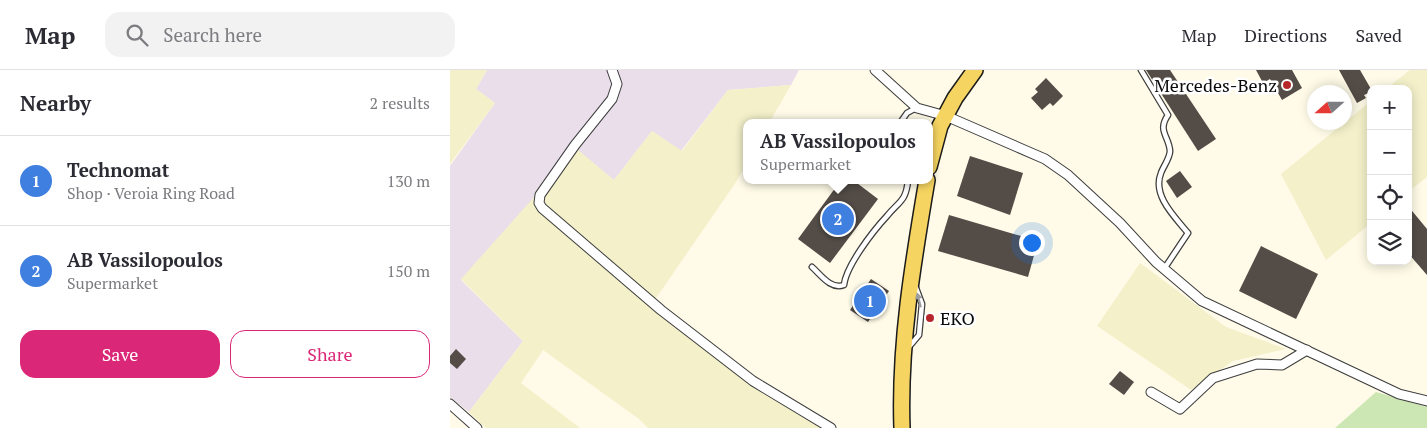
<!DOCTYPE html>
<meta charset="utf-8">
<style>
body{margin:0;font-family:"PT Serif",serif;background:#f2f2f3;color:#2b2b33}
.controls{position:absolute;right:15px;top:15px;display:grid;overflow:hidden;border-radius:10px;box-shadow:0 2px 12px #0003}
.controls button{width:45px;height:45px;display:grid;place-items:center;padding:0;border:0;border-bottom:1px solid #e1e1e2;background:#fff;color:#2b2b33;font:25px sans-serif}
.compass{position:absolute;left:857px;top:15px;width:45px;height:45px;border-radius:50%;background:#fff;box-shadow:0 2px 12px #0003;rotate:249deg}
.you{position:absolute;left:581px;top:172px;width:18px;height:18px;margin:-12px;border:4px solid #fff;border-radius:50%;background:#1a73e8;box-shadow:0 0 0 8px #1a73e833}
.badge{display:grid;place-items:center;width:32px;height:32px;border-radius:50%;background:#db2777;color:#fff;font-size:16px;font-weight:700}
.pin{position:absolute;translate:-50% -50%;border:2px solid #fff;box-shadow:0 1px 5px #0006}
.popup{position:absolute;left:293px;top:49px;width:190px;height:65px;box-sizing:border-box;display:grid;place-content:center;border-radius:10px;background:#fff;filter:drop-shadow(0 1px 4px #0005);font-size:16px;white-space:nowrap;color:#7c7c81}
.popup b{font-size:19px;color:#2b2b33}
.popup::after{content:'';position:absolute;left:50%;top:100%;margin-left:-10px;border:10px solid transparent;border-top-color:#fff}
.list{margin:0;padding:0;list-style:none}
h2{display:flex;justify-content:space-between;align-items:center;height:65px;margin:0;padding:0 20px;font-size:21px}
h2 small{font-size:16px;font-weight:400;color:#7c7c81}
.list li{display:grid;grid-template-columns:32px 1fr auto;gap:15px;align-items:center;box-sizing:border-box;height:90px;padding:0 20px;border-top:1px solid #e1e1e2}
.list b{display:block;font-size:19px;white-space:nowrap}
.list p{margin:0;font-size:16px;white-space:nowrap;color:#7c7c81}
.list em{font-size:16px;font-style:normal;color:#7c7c81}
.actions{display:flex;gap:10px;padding:15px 20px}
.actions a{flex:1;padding:11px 0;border:1px solid #db2777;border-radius:15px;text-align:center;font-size:18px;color:#db2777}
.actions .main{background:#db2777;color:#fff}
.icon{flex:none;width:28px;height:28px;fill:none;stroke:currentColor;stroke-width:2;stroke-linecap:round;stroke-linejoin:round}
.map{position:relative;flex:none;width:977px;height:358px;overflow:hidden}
header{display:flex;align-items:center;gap:30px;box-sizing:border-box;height:70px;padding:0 25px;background:#fff;border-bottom:1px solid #e1e1e2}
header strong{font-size:24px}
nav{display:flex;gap:28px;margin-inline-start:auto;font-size:18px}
.search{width:350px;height:45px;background:#f2f2f3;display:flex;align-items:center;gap:12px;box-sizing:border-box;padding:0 18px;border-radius:15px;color:#7c7c81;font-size:19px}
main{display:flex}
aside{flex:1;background:#fff}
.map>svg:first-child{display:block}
.industrial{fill:#e9deea}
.farmland{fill:#f3f0ca}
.green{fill:#cde7b4}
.building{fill:#534c47}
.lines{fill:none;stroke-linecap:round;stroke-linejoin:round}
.lane-casing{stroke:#3d3d3d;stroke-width:7}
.street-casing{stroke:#3d3d3d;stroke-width:11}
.primary-casing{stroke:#1b1b1b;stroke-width:18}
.lane{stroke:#fff;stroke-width:4.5}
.street{stroke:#fff;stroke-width:9}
.primary{stroke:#f5d461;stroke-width:15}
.oneway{fill:#9d9d9d}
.poi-dot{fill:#b6272b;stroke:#fff;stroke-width:2}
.labels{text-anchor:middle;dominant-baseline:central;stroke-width:5;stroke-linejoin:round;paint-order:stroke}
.poi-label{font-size:18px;fill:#0a0a0a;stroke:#fff;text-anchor:end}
</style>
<header>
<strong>Map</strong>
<div class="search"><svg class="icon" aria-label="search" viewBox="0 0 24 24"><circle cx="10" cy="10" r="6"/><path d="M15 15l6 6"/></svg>Search here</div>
<nav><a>Map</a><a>Directions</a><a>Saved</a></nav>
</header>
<main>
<aside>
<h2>Nearby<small>2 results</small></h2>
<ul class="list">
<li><span class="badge" style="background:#3f7fe0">1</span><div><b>Technomat</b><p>Shop · Verοia Ring Road</p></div><em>130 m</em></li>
<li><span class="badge" style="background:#3f7fe0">2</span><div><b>AB Vassilopoulos</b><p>Supermarket</p></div><em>150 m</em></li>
</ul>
<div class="actions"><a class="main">Save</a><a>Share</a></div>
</aside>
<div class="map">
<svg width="977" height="358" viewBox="0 0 977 358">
<rect width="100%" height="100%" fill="#fffbe8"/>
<path class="industrial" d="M37,0h312l-8,15 -63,5 -47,61 -29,-20 -38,49 -37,-30 -116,130 62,61 -54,71 -19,-15v-231l45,-63 -19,-14z"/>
<g class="farmland">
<path d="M0,0h37l-11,19 19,14 -45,61z"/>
<path d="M960,0h17v107l-19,15v-103h-22z"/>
<path d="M341,15l-22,38h-22v40l-13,22 -82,119 45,40 58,44 66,40h-173l-9,-9 -96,-69 -22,33 59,45h-94l-17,-16 54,-71 -62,-62 116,-130 37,31 38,-49 30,20 46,-61z"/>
<path d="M921,31v122l-45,37 -45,-86z"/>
<path d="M690,193l86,64 60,22 -53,12 -42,29 -94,-64z"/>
</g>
<path class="green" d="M926,322l51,15v21h-92z"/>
<g class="building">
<path d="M696,0h24l46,69 -18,12z"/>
<path d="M806,0h36l10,18 -20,12 -12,-21 -7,4z"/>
<path d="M889,0h21l11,19v3l-7,3 2,3 -9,5z"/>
<path d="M596,8l17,18 -10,10 -3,-3 -8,7 -11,-12 7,-6 -3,-3z"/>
<path d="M520,86l53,17 -13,42 -53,-19z"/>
<path d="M730,101l12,16 -15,11 -11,-17z"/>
<path d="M391,110h12l25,19 -48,64 -32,-24z"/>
<path d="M958,136l19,23v46l-19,-22z"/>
<path d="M499,145l89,26 -10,36 -90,-26z"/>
<path d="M811,176l57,28 -22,45 -57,-28z"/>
<path d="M421,209l18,12 -21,31 -18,-12z"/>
<path d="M6,279l10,10 -9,10 -7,-6v-7z"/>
<path d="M670,301l14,11 -10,13 -15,-11z"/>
</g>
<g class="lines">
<defs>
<g id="lane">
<path d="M691,0l27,45c-11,16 1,21 2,36 0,7 -7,16 -9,22 -9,22 13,43 27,60l-24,36"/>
<path d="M450,53l7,-10 9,-5"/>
<path d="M362,197c9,8 19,23 32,18 2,-19 29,-54 43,-69 12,-15 19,-14 21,-36"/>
<path d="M458,278l11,-13 3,-31 -6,-16"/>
</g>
<g id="street">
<path d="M162,0l5,14 -5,15 -37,46 -35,50 -1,8 3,5 119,102 92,71 78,47"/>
<path d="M425,0l42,38 29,8 99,43 23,16 52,48 36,39 46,39 197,93 28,7"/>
<path d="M701,322l29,17 33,-31 44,-14 25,1 25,-15"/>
<path d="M0,334l27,24"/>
</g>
<g id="primary">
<path d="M479,97l11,-41 15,-28 20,-28"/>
<path d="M452,358c-3,-83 11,-166 25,-248"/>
</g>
</defs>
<use href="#lane" class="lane-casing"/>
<use href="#street" class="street-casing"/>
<use href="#primary" class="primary-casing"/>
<use href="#lane" class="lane"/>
<use href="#street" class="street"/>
<use href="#primary" class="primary"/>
</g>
<defs><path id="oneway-solid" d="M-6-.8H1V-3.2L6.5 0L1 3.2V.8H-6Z" transform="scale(1.25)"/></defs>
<use class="oneway" href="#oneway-solid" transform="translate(469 230) rotate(-105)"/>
<g class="poi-dot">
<circle cx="837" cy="15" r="5"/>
<circle cx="480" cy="248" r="5"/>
</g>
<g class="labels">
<g class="poi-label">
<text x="827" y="15">Mercedes-Benz</text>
<text x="490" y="248" text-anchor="start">EKO</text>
</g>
</g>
</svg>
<div class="controls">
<button>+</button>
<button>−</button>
<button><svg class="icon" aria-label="locate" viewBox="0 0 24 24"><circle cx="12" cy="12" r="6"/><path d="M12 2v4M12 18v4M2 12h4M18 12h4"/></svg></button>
<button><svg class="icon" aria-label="layers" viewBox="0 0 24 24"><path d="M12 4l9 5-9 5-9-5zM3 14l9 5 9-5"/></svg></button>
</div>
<svg class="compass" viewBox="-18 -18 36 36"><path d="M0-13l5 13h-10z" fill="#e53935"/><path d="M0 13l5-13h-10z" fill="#7c7c81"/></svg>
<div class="you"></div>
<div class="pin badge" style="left:420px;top:231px;background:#3f7fe0">1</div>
<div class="pin badge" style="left:388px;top:149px;background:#3f7fe0">2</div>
<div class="popup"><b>AB Vassilopoulos</b>Supermarket</div>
</div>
</main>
